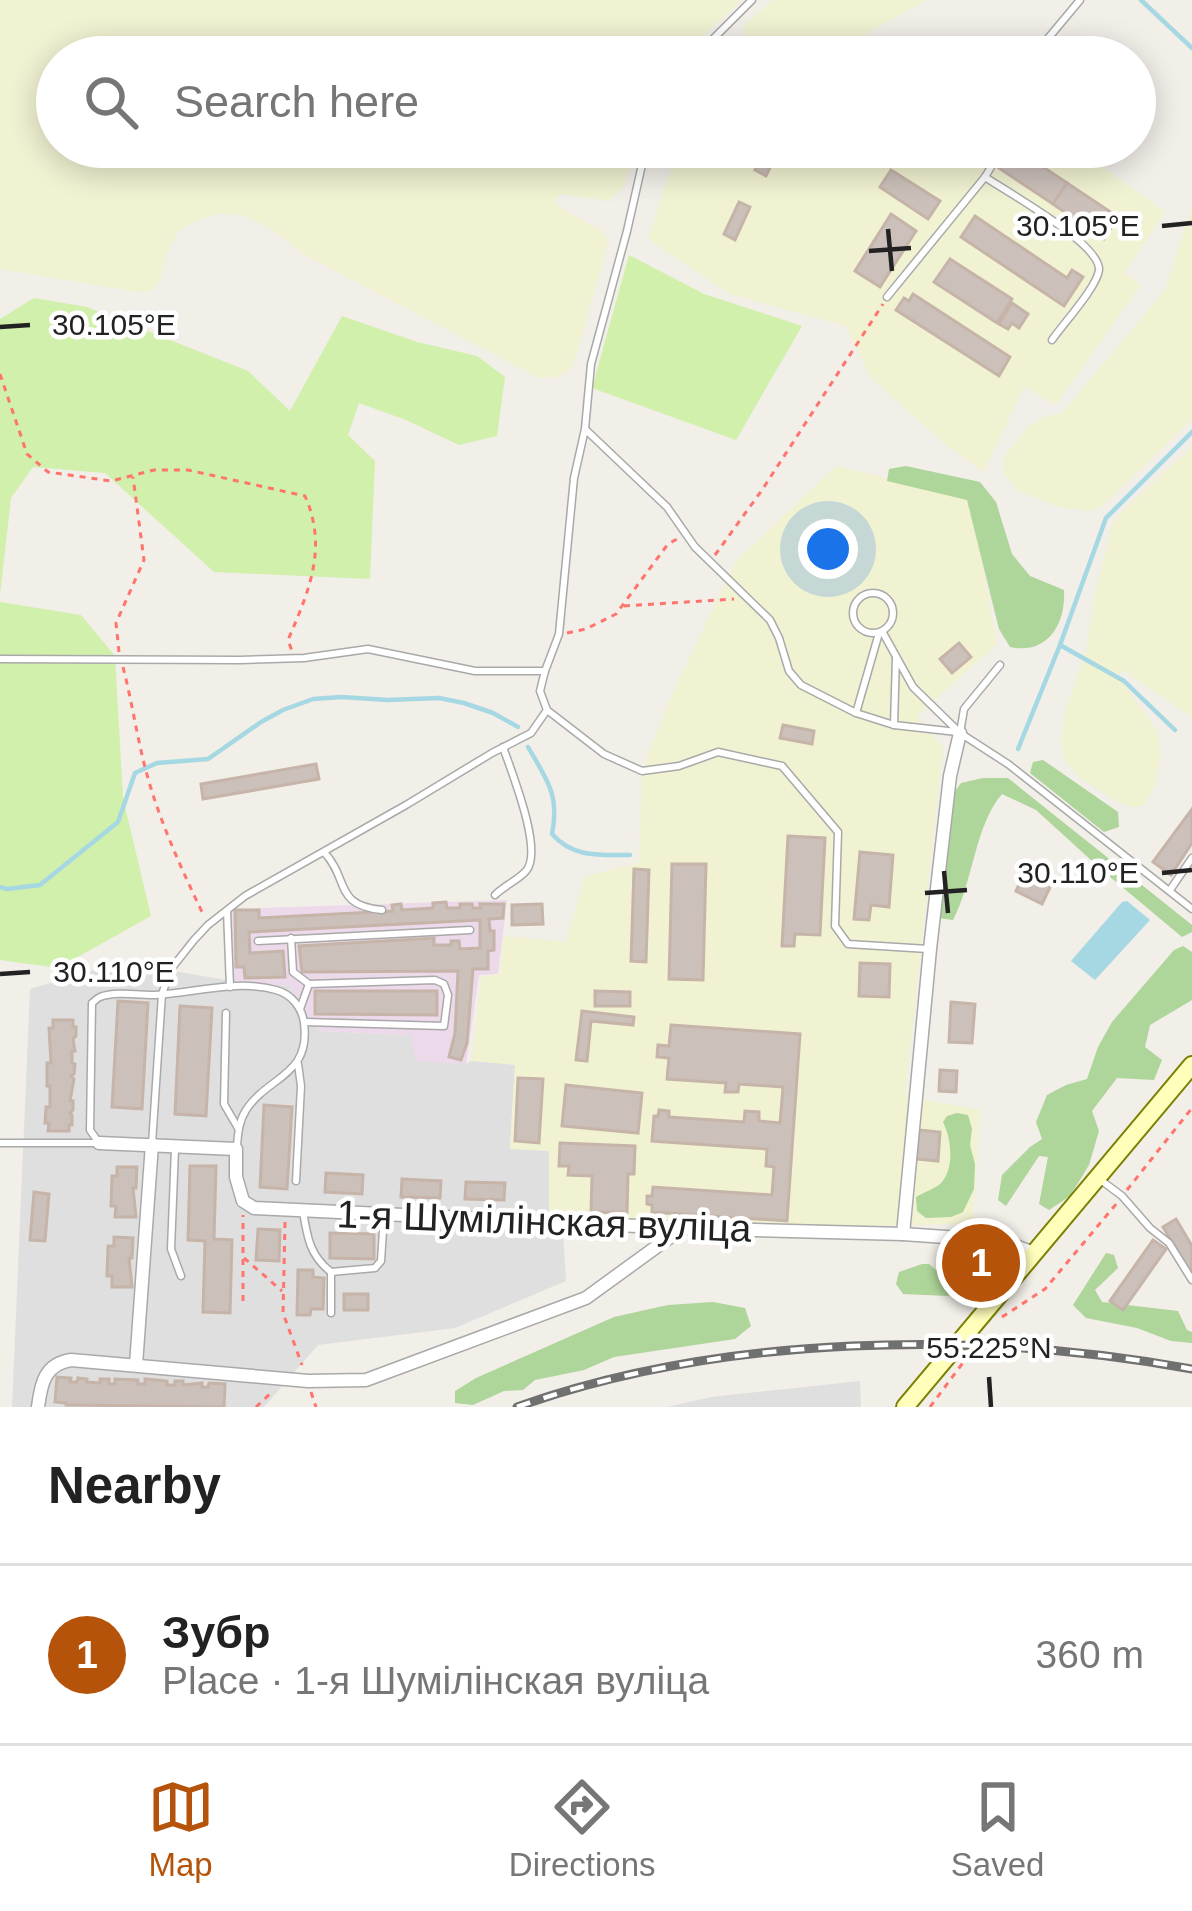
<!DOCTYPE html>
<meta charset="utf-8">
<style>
body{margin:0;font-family:Helvetica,sans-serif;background:#f6f6f6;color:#222}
.you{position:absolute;left:828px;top:549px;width:42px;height:42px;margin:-30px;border:9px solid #fff;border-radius:50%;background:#1a73e8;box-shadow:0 0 0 18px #1a73e833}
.badge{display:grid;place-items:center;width:78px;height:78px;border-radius:50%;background:#b45309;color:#fff;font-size:39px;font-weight:700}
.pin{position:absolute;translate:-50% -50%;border:6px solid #fff;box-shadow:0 3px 12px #0006}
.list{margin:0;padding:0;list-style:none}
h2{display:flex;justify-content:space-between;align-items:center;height:156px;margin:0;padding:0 48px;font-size:51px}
h2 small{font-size:39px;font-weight:400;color:#767676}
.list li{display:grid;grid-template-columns:78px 1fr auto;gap:36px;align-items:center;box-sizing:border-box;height:180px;padding:0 48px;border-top:3px solid #e0e0e0}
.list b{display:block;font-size:45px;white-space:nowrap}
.list p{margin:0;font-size:39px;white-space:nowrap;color:#767676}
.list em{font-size:39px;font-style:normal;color:#767676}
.icon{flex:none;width:66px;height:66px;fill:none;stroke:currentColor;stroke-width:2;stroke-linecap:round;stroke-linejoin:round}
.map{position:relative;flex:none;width:1192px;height:1407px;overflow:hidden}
.search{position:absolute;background:#fff;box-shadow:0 6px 30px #0003;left:36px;right:36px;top:36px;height:132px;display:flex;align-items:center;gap:30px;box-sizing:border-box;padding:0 42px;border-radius:66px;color:#767676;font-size:45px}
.sheet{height:336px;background:#fff}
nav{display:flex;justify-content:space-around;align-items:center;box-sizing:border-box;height:168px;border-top:3px solid #e0e0e0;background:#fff;font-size:33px;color:#767676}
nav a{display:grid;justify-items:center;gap:6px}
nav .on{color:#b45309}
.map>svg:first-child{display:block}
.residential{fill:#e0dfdf}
.industrial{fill:#ecd9ea}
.farmland{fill:#f1f2d2}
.grass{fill:#d0f0ab}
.forest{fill:#aed59a}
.water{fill:#a5d8e3}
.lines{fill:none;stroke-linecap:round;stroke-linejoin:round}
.stream{stroke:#a5d8e3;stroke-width:4.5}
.building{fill:#cbc0ba;stroke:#c6b4a9;stroke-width:3}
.service-casing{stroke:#a9a9a9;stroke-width:9}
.minor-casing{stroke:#a9a9a9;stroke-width:15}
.secondary-casing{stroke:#7a8100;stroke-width:20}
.path{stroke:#ff746c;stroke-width:3;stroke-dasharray:6 6;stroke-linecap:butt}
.service{stroke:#fff;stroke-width:6}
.minor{stroke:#fff;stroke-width:12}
.secondary{stroke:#fffeba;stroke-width:16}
.rail-casing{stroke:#707070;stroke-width:9}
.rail{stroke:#fff;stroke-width:4.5;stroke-dasharray:14;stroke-linecap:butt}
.ticks{fill:none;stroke:#222;stroke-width:4.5}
.labels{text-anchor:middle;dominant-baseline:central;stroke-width:9;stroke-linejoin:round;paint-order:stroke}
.street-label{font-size:39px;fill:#222;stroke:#fff}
.ticks-label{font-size:30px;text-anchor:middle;fill:#222;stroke:#fff;stroke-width:9;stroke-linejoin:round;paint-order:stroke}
</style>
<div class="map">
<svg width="1192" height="1407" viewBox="0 0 1192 1407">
<rect width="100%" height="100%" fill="#f2eee8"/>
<g class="residential">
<path d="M121,962l111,19 58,5 29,45 93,4 54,29 5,-3 44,3 -5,84 39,3v65l14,17 3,48 -111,47 -137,17 -54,62h-252l18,-418z"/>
<path d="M860,1381l1,26h-194l44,-10z"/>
</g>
<path class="industrial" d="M507,900l-9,74 -19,1 -13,89 -50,-3 -5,-26 -92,-4 -29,-45 -58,-5 -2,-72z"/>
<g class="farmland">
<path d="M0,0h742l-62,57h-623v90h579l-12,39 -15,15 -50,-7 -5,10 48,27 6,12 -35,124 -16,10 -18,1 -234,-123 -32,-25 -31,-15 -23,-1 -22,6 -19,12 -12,22 -5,26 -10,11 -13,1 -138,-23z"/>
<path d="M772,0h155l-104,57h-65l-14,-12 -1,-18z"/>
<path d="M678,147h189l18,12 9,-12h181l90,65 -40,61 16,12 -85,120 -32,-18 -40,85 -38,-27 -76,-68 -24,-51 -117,-32 -81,-55z"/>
<path d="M1192,205v215l-91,87 -14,4 -29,-4 -41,-17 -13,-16v-18l26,-31 14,-8 18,-4 103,-123z"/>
<path d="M1192,447v270l-70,-47 -5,5 40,55 4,24 -6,31 -11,21 -12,1 -18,-7 -35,-23 -15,-17 -3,-21 4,-28 21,-59 9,-57 17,-69 10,-15z"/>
<path d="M836,466l134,32 27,146 -80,72 26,32 -38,348 75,14 -7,114 -160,3 -264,-10v-66l-39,-2 5,-84 -43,-4 9,-84 19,-4 4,-37 62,6 19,-66 54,-13 3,-93 29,-74 65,-135z"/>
</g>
<g class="grass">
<path d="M629,255l75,39 98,32 -66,114 -144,-52z"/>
<path d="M34,298l53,9 161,64 42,40 52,-95 75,26 60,14 28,21 -8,59 -38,9 -53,-25 -47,-17 -11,32 27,26 -5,118 -156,-7 -109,-99 -72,-6 -22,31 -11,97v-276z"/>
<path d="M0,602l81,13 34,41 8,142 28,118 -93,52 -58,-8z"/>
</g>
<g class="forest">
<path d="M906,466l74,16 16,20 16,52 18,22 34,14c2,35 -17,65 -54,57l-11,-18 -32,-129 -80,-19 2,-12z"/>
<path d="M1043,760l75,52 1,15 -15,5 -74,-59 3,-11z"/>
<path d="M983,778h25l184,147v7l-10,5 -79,-66 -67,-61 -34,-16c-27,31 -29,88 -49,126l-15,-2 13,-121 10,-14z"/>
<path d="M1183,946l9,6v48l-42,25 -5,22 17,13 -8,20 -37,-2 -25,33 7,20 -10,34 -19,31 -21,14 -10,-6 9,-47 -9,-1 -33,50 -8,-6 4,-25 28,-28 12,-8 -6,-17 11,-27 19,-10 21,-6 11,-32 14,-25 62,-72z"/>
<path d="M957,1113l11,2 4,14 -2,16 5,19 -1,25 -11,23 -12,5 -25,1 -9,-7 -1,-14c8,-5 21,-9 26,-15 13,-15 9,-44 1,-60l4,-6z"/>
<path d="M1106,1253l8,2 4,13 -23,22 7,12 76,9 9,19 5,2v11l-21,-2 -34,-13 -51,-10 -13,-13z"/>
<path d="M922,1264h7l7,6 21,3 7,7 -3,9 -13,7 -45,-2 -7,-10 3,-12z"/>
<path d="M713,1302l32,6 6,18 -16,13 -121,18 -30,13 -49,10 -12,10 -19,1 -31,14 -18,-2v-12l21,-13 138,-61 54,-12z"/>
</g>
<path class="water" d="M1127,901l23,19 -55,60 -24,-19 51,-59z"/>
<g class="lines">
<g class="stream">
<path d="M1141,0l51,48"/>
<path d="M1060,645l64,36 51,49"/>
<path d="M528,747c19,33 32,48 24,87 21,24 48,21 78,21"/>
<path d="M1018,749l42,-104 46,-127 86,-86"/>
<path d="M0,887l7,2 33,-4 78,-63 17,-49 22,-10 51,-4 53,-37 22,-12 30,-11 28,-2 47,3 51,-2 25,5 29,10 25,14"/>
</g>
</g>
<g class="building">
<path d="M767,147h13l-14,29 -11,-6z"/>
<path d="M1013,147l54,36 -14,21 -54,-36z"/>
<path d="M891,170l49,31 -12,18 -48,-32z"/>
<path d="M1067,183l51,34 -14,22 -51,-35z"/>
<path d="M739,202l11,5 -15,33 -11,-6z"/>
<path d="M891,214l25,17 -36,56 -25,-16z"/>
<path d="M975,216l92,62 5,-8 11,7 -19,29 -103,-69z"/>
<path d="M950,259l62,40 -15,24 -63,-41z"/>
<path d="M913,294l97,63 -11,19 -103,-66 8,-12 5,3z"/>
<path d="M1012,303l16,11 -9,14 -7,-5 -4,6 -9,-5z"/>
<path d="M959,643l12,14 -19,16 -12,-14z"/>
<path d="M783,725l31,6 -2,13 -32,-6z"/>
<path d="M316,764l3,15 -116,20 -2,-15z"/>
<path d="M1192,809v34l-21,32 -18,-13z"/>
<path d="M788,836l37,2 -5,97 -25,-1 -1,12h-12z"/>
<path d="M860,852l33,3 -4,52 -18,-2 -2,15 -15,-1z"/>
<path d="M672,864h34l-3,116 -34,-1z"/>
<path d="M1028,866l26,13 -12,25 -26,-13z"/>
<path d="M634,869l15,1 -3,92 -15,-1z"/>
<path d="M446,902l1,6h13v-4h12l1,4h8l-1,-4h24l-1,14 -14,1 1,12h4v19l-6,1v18h-15l-6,74 -6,17 -12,-3 6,-24 3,-62 -156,1 -3,-26 135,-8v7h17v-4h8l1,8 20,-1v-28l-231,12 1,21 33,-2 2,26 -40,1 -1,-11h-8l-1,-57h24v8l134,-7 -1,-6 9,-1 1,6 31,-2v-5z"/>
<path d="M542,904l1,20 -31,1v-20z"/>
<path d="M860,963l30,1 -1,33 -30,-1z"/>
<path d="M315,991h122v24l-122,-1z"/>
<path d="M595,991l35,1v14h-35z"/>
<path d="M118,1001l30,2 -6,106 -30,-2z"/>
<path d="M951,1002l24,2 -3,39 -23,-1z"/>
<path d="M180,1006l32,2 -6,108 -31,-2z"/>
<path d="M582,1011l52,6 -1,8 -42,-4 -4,40 -11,-1z"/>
<path d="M53,1020h20v7h3v9l-3,3 2,12h-3v12l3,1 -1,10 -3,2 3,3 -4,22h3v9l-3,3 2,2v10h-3v6h-21l1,-8h-4l1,-16h4v-21h-3v-23h4l-2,-35h4z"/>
<path d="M671,1025l129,9 -13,187 -135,-9v-7l-5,-1v-8h5l1,-9 119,8 2,-28 -8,-1 1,-17 -115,-8 2,-25h4l1,-6 10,1v6l75,5 1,-11 14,1v9l21,2 3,-36 -44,-3 -1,8h-13l1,-9 -59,-4 2,-21 -12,-1 1,-12 11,1z"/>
<path d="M940,1070l17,1 -1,21 -17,-1z"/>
<path d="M518,1078l25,1 -4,64 -24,-2z"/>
<path d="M566,1085l76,8 -4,40 -76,-7z"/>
<path d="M264,1105l28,2 -5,82 -27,-2z"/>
<path d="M919,1130l21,2 -2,29 -22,-2z"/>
<path d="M560,1143l75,3 -1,28h-6l-1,39 -36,-1 1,-36 -24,-1 1,-9h-10z"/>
<path d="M190,1166h26l-2,73 18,1 -2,73 -27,-1 2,-71 -17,-1z"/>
<path d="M117,1167h20l-1,21h-3l3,29h-21l1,-11h-5l1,-30h5z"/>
<path d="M326,1173l37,2 -1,19 -37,-2z"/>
<path d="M402,1179l39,2 -1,17 -39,-1z"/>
<path d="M466,1182l39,1 -1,17 -39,-1z"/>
<path d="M34,1192l15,2 -4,47 -15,-1z"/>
<path d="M1176,1219l16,27v29l-29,-48z"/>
<path d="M258,1229l22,1 -1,31 -23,-1z"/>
<path d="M330,1233l44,1v25l-44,-1z"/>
<path d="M114,1237l19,1 -1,20h-3l3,29h-20v-11h-5l1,-30h6z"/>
<path d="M1153,1240l13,9 -43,61 -13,-9z"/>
<path d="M298,1270h15v7l11,1 -1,31h-12l-1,6h-13z"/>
<rect x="344" y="1294" width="24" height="16"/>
<path d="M57,1377l14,1 -1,4h7l1,-4 9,1v3l13,1v-4h9v5h6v-5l23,1v4h7v-5l22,2v4h8v-4h8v4l19,-2v4h6l1,-4 16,1 -1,23 -158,-2v-2l-11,-1z"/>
</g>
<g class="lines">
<defs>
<g id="service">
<path d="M695,57l57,-57"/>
<path d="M1041,57l4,-15 35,-42"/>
<path d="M985,177c22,15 116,67 114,93 -2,17 -36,54 -47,70"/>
<path d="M887,297l98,-120 18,-30"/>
<path d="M586,430l81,77 28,40 75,73 9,18 10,33 12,14 55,28 38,12 63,7"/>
<circle cx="873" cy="613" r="20"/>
<path d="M882,631l31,56 47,46 48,31 184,145"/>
<path d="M0,659l240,1 64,-2 64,-9 107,22h70l-5,20 7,19 57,44 38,17 37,-5 39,-14 64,14 56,66 -3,94 13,18 80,5"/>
<path d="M545,671l14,-37 15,-156 11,-49 6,-65 36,-133 19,-84"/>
<path d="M856,713l23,-80"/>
<path d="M894,725l2,-68"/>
<path d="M960,733l4,-24 36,-44"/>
<path d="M324,852c26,28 9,53 58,58"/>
<path d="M1170,890l22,-32"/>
<path d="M495,895c9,-9 23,-15 31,-24 18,-20 -15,-100 -23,-124"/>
<path d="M227,911l3,76"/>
<path d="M291,938l2,34 16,12"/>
<path d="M258,941l212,-11"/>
<path d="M300,1009l9,-25 126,-4 9,4 4,11 -4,31 -139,-4"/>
<path d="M226,1013l-2,91 14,24"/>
<path d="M0,1143h96"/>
<path d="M99,1143l-9,-13 2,-127c3,-2 5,-5 8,-6 15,-6 39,-2 55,-2 40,-2 82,-16 121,-5 15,4 26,17 28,33 7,53 -36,53 -58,87 -7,11 -8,23 -9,36"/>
<path d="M152,1144l10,-150 9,-25 23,-29 14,-15 37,-29 161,-91 86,-52 39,-20 16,-23"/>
<path d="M175,1149l-4,100 10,27"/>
<path d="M296,1181l5,-95 -3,-22"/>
<path d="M1102,1181l20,15 28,32 19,15 23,37"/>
<path d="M303,1211c4,26 7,45 28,61l44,-4 6,-7 3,-46"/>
<path d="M331,1272v41"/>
</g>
<g id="minor">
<path d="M99,1143l137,6v28l7,24 11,7 427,20 222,6 99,7 32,12"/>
<path d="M903,1234l27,-285 20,-173 10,-43"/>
<path d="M136,1365l16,-221"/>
<path d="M38,1407c3,-24 7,-43 33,-47l237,21 58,-1 220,-82 95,-69"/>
</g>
<path id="secondary" d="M905,1407l287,-342"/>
</defs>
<use href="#service" class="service-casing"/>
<use href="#minor" class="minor-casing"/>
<use href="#secondary" class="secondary-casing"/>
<g class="path">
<path d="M0,374l27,80 21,18 63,9 43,-11h34l117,26c23,52 4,95 -17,144l4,11"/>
<path d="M715,555l47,-65 121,-186"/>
<path d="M624,606l110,-7"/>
<path d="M567,633l19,-4 30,-15 52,-70 11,-6"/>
<path d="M119,652l-3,-29 28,-63 -11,-83"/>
<path d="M123,667c9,35 14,70 23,104 13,49 35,97 57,143"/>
<path d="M1127,1190l65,-82"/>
<path d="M285,1222l-2,91 19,52"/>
<path d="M244,1258l38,33"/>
<path d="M243,1301v-86"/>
<path d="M1002,1317l43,-28 72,-86"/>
<path d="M311,1392l5,15"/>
<path d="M256,1407l16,-15"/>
<path d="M930,1407l35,-47"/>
</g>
<use href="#service" class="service"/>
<use href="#minor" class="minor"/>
<use href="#secondary" class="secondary"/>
<defs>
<path id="rail" d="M517,1407c205,-73 462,-77 675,-38"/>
</defs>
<use href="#rail" class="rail-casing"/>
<use href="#rail" class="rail"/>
</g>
<path class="ticks" d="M1162,226l30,-3M888,229l4,42M869,251l42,-3M0,327l30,-2M944,871l4,42M1162,873l30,-3M925,893l42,-3M0,974l30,-2M989,1377l2,30"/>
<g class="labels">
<g class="street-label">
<text transform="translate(544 1221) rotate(2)">1-я Шумілінская вуліца</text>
</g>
</g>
<g class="ticks-label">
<text x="1078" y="236">30.105°E</text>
<text x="114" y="335">30.105°E</text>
<text x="1078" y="883">30.110°E</text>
<text x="114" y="982">30.110°E</text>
<text x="989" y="1358">55.225°N</text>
</g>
</svg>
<div class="you"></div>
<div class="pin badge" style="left:981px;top:1263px">1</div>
<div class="search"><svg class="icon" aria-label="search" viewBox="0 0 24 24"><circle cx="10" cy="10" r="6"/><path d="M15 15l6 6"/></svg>Search here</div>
</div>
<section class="sheet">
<h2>Nearby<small></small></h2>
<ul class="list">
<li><span class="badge">1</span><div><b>Зубр</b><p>Place · 1-я Шумілінская вуліца</p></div><em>360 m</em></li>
</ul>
</section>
<nav>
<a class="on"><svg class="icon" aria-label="map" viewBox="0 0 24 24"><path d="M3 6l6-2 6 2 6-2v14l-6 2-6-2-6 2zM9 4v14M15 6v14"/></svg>Map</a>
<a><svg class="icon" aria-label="directions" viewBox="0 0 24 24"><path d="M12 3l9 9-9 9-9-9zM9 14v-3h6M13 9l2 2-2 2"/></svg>Directions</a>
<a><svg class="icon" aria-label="saved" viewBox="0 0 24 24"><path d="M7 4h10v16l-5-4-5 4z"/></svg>Saved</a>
</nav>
